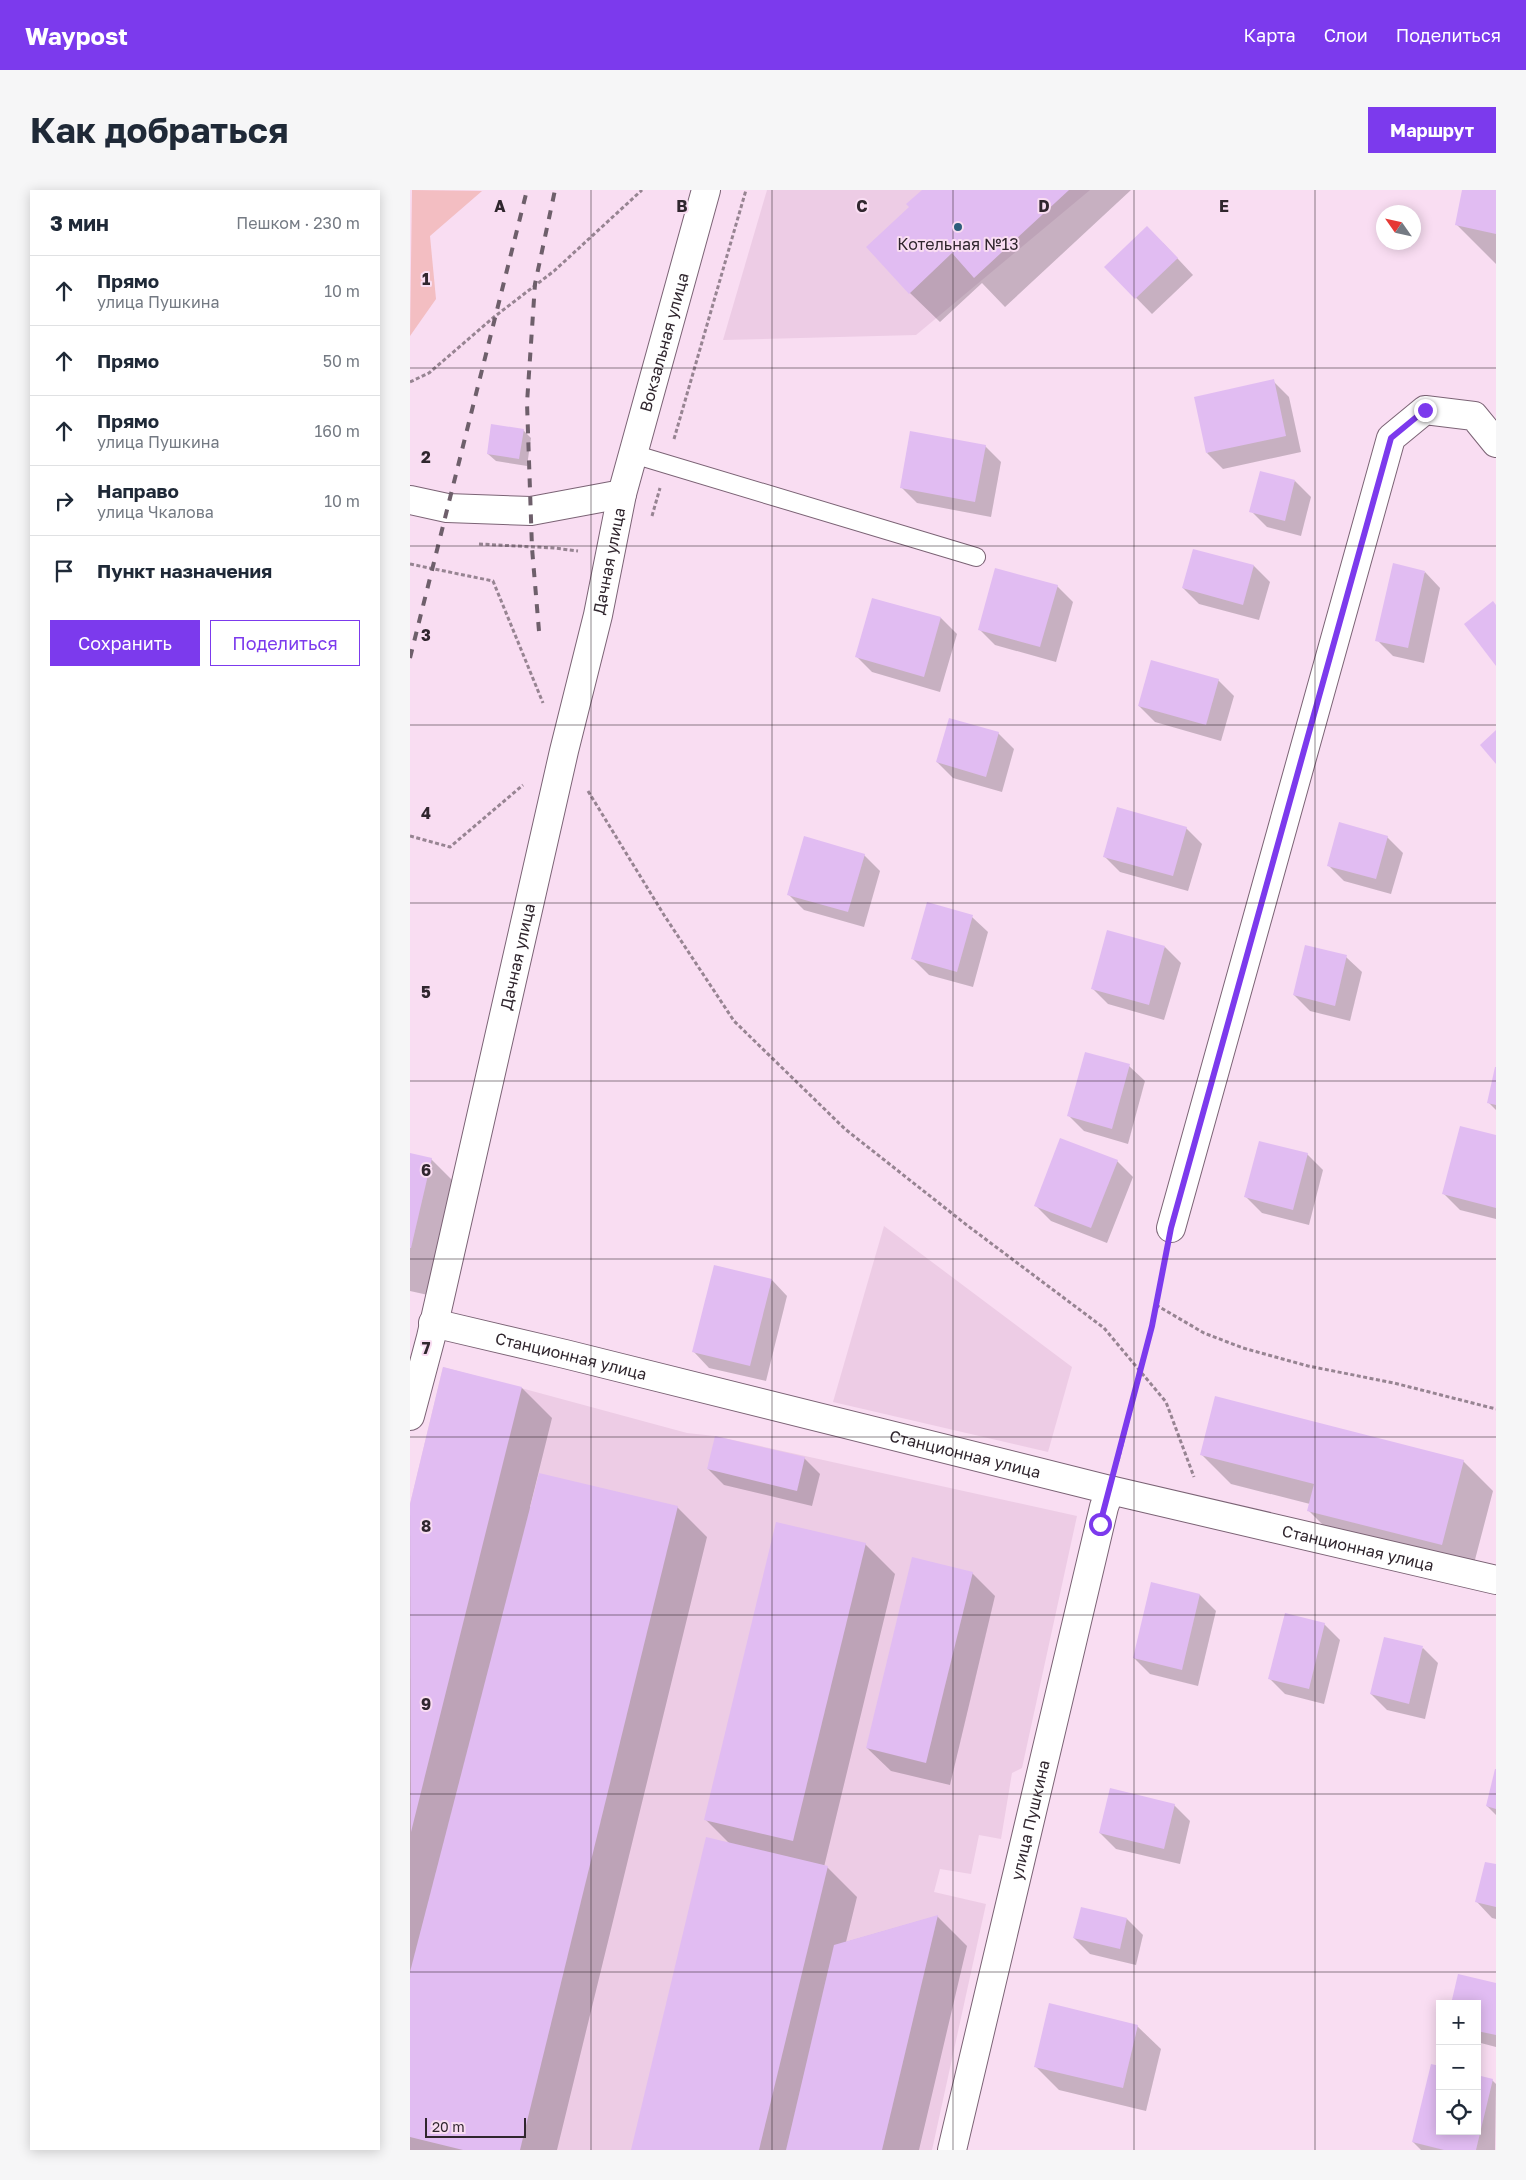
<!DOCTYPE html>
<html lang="ru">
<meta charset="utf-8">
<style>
body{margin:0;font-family:"Golos Text",sans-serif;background:#f6f6f7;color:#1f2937}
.controls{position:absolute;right:15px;bottom:15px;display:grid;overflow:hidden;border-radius:0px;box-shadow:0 2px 12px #0003}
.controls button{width:45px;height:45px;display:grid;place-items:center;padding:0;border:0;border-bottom:1px solid #e0e1e3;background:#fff;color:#1f2937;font:25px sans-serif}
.compass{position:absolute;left:966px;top:15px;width:45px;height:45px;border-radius:50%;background:#fff;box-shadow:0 2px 12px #0003;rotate:304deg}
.scale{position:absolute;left:15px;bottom:12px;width:101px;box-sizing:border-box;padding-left:5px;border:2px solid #30262e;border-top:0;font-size:14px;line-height:18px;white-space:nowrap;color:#30262e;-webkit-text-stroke:4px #f9ddf2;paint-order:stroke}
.stop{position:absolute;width:15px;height:15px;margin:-11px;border:4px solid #7c3aed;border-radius:50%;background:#fff}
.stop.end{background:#7c3aed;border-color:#fff;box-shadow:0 1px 5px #0008}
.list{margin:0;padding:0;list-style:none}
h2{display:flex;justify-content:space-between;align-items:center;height:65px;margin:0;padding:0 20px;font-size:21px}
h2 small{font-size:16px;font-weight:400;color:#747a83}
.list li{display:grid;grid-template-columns:32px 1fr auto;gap:15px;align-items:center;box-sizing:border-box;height:70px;padding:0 20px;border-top:1px solid #e0e1e3}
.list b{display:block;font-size:19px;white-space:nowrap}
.list p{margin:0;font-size:16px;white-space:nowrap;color:#747a83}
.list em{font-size:16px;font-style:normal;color:#747a83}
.actions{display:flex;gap:10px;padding:15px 20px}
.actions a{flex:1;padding:11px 0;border:1px solid #7c3aed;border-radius:0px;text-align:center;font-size:18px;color:#7c3aed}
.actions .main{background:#7c3aed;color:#fff}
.icon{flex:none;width:28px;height:28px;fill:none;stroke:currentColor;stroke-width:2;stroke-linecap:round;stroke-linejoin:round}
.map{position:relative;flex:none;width:1086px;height:1960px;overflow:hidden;border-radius:0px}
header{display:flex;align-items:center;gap:30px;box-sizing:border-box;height:70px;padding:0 25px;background:#7c3aed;color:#fff}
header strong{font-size:24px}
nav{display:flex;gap:28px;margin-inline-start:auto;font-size:18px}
.intro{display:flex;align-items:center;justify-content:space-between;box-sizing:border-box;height:120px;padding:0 30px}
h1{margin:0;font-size:35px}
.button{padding:12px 22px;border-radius:0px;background:#7c3aed;color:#fff;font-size:18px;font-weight:700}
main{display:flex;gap:30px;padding:0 30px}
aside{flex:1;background:#fff;border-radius:0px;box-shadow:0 2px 12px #0003}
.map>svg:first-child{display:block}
.built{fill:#edcce5}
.green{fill:#f3bec2}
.shadow{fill:#0003}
.building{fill:#e1bcf2}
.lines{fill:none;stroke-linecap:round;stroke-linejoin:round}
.lane-casing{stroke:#7b6375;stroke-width:20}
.street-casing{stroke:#7b6375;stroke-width:30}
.secondary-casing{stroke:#7b6375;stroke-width:30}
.path{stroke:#978492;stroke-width:3;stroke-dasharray:4 2.5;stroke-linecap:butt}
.lane{stroke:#fff;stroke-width:18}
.street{stroke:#fff;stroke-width:28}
.secondary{stroke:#fff;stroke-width:28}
.rail{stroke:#6e5f6b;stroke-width:4;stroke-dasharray:9 9;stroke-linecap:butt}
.route{stroke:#7c3aed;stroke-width:6}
.grid{fill:none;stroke:#30262e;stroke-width:1;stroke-opacity:0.55}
.poi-dot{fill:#2d5e7c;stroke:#f9ddf2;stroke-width:2}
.labels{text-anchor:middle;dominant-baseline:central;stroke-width:4;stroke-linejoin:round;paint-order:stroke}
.poi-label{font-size:16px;fill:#30262e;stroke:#f9ddf2}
.street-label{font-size:16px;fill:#30262e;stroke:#f9ddf2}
.grid-label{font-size:16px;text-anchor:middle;font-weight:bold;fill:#30262e;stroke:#f9ddf2;stroke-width:4;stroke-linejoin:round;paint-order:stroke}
</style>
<header>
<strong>Waypost</strong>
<nav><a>Карта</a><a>Слои</a><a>Поделиться</a></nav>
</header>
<div class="intro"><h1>Как добраться</h1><a class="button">Маршрут</a></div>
<main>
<aside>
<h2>3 мин<small>Пешком · 230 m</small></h2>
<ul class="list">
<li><svg class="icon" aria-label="ahead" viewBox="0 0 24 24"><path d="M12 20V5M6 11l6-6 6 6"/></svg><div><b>Прямо</b><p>улица Пушкина</p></div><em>10 m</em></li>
<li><svg class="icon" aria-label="ahead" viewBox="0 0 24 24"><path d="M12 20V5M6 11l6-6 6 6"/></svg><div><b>Прямо</b></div><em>50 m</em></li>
<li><svg class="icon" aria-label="ahead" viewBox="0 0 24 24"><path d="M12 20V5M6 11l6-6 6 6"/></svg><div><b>Прямо</b><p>улица Пушкина</p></div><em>160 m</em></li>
<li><svg class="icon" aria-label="right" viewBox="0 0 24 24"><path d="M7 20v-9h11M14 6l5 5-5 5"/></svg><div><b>Направо</b><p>улица Чкалова</p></div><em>10 m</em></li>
<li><svg class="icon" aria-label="arrive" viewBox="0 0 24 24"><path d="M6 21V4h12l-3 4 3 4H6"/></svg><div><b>Пункт назначения</b></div></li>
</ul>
<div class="actions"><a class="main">Сохранить</a><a>Поделиться</a></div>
</aside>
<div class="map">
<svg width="1086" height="1960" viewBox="0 0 1086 1960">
<rect width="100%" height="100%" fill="#f9ddf2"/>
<g class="built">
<path d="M357,0h323l-174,145 -193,5z"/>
<path d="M474,1036l188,141 -24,85 -215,-50z"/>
<path d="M33,1177l244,66 28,3 362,80 -55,252 -10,5 -11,66 -22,-4 -8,39 -31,-5 -6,23 52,12 -54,246h-522v-646z"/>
</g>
<path class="green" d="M2,0l70,1 -52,45 6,63 -26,37z"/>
<g class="shadow">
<path d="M514,0h207l-126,117 -23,-24 -42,39 -30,-29v-86z"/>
<path d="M1054,0h32v74l-40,-40z"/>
<path d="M753,53l30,32 -41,39 -46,-47z"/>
<path d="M863,191l16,16 12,55 -78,17 -16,-16z"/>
<path d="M113,240l8,8 -4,28 -31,-5 -8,-7z"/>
<path d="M575,256l16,16 -10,55 -74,-14 -16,-16z"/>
<path d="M885,291l16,16 -10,39 -34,-9 -16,-16z"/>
<path d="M784,360l60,16 16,16 -11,38 -60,-16 -16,-16z"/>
<path d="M1015,382l15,16 -16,75 -31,-7 -16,-16z"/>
<path d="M647,396l16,16 -17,60 -61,-17 -16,-16z"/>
<path d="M463,409l68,19 16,16 -17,58 -68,-20 -16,-16z"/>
<path d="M808,490l16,16 -13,45 -66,-19 -16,-16z"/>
<path d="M588,543l16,16 -12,43 -49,-14 -16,-16z"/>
<path d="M776,638l16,16 -14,47 -68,-19 -16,-16z"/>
<path d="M977,647l16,16 -12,41 -47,-13 -16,-16z"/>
<path d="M454,665l16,16 -16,56 -60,-17 -16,-16z"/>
<path d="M562,727l16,15 -15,55 -44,-12 -16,-16z"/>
<path d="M755,757l16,16 -17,57 -56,-16 -16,-16z"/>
<path d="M936,767l16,15 -12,49 -40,-10 -16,-16z"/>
<path d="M719,876l16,15 -17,63 -44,-13 -16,-16z"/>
<path d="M1086,879v41l-8,-8z"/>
<path d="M1086,947v82l-36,-9 -16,-16z"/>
<path d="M0,964l21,5 24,24 -27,112 -18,-4z"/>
<path d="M897,964l16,16 -14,55 -47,-12 -16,-16z"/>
<path d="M707,971l16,16 -26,66 -56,-22 -16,-16z"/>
<path d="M362,1090l15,16 -21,85 -57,-13 -15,-16z"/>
<path d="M34,1179l78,19 30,30 -22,89h147l30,30 -150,613h-147v-641z"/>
<path d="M791,1264l262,7 30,30 -22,84 -133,-35 -30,-30 2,-6 -79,-20z"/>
<path d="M394,1268l16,16 -8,32 -88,-21 -16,-16z"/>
<path d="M455,1354l30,30 -71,293h3l30,30 -11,45 91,-26 30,30 -48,204h-287l98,-306 -24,-24z"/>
<path d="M562,1383l23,23 -45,189 -59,-14 -24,-23z"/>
<path d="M742,1394l48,11 16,16 -18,75 -48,-12 -16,-16z"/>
<path d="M914,1434l16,16 -16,64 -39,-10 -15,-15z"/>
<path d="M1013,1458l15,15 -13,56 -38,-9 -16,-16z"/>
<path d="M1086,1581v44l-9,-9z"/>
<path d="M764,1615l16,16 -10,43 -64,-15 -16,-16z"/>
<path d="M1086,1675v54l-4,-1 -15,-16z"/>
<path d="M717,1729l16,16 -7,30 -46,-11 -16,-16z"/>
<path d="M1086,1794v63l-19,-5v-38z"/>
<path d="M727,1836l24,23 -15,62 -87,-21 -24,-24z"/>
<path d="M1082,1890l4,4 -1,66h-74l-8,-8 27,-11h37z"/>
</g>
<g class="building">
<path d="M512,0h147l-95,88 -22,-25 -43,41 -43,-47 43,-40 -3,-3z"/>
<path d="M1052,0h34v44l-41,-9z"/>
<path d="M737,36l31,32 -43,41 -31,-32z"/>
<path d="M864,189l12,57 -80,17 -12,-56z"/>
<path d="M81,234l33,5 -5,30 -32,-5z"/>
<path d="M500,241l76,14 -11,57 -75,-14z"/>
<path d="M850,281l35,9 -10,41 -36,-9z"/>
<path d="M783,359l61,16 -11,40 -61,-17z"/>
<path d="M983,373l32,8 -17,77 -33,-7z"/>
<path d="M585,378l63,17 -18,62 -62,-17z"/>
<path d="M462,408l69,19 -17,60 -69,-20z"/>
<path d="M1083,411l3,4v61l-32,-42z"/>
<path d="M741,470l68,19 -13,46 -68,-19z"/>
<path d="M539,528l50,14 -13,45 -50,-15z"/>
<path d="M1086,540v34l-16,-19z"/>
<path d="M707,617l70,20 -14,49 -70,-19z"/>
<path d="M929,632l49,14 -12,43 -49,-13z"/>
<path d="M394,646l61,18 -17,58 -61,-17z"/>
<path d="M517,712l46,13 -16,57 -46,-13z"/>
<path d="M697,740l58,16 -16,59 -58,-16z"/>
<path d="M895,755l42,10 -12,51 -42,-11z"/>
<path d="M675,862l45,12 -18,65 -45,-13z"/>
<path d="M1085,877h1v38l-9,-2z"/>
<path d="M1050,936l36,9v73l-54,-14z"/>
<path d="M650,948l58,22 -27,68 -57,-22z"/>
<path d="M849,951l49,12 -15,57 -49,-13z"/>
<path d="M0,963l22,5 -21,90h-1z"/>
<path d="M304,1075l58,14 -22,87 -58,-14z"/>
<path d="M33,1177l79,20 -111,445 -1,-328z"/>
<path d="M805,1206l249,64 -22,85 -135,-34 7,-27 -114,-29z"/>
<path d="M305,1246l90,21 -8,34 -90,-22z"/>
<path d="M129,1283l139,33 -158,644h-57l-53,-13v-165z"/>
<path d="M366,1332l90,21 -73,298 -89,-21z"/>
<path d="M502,1367l61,15 -47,191 -60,-15z"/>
<path d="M741,1392l49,12 -18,76 -49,-12z"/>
<path d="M875,1423l40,10 -16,66 -41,-10z"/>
<path d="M974,1447l39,9 -14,58 -39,-10z"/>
<path d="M1085,1579h1v40l-10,-3z"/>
<path d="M700,1598l65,16 -11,45 -65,-16z"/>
<path d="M296,1647l122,29 -69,284h-128z"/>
<path d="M1075,1672l11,2v43l-21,-5z"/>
<path d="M671,1717l46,11 -7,31 -47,-11z"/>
<path d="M528,1725l-56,235h-96l48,-205z"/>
<path d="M1048,1784l38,9v52l-19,-4v-27h-26z"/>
<path d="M639,1813l89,22 -15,63 -89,-21z"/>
<path d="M1021,1874l9,2v65h37v-56l16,4 -17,71h-32l-32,-8z"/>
</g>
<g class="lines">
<defs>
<path id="lane" d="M223,264l343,103"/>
<g id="street">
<path d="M761,1038l220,-790 34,-28 49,6 22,27"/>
<path id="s1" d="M23,1133l132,31 545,136 386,90"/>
<path id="s2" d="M0,1226l21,-79 133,-586 34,-136 24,-121"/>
<path id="s3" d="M542,1960l152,-643 6,-17"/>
</g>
<g id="secondary">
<path id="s4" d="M0,310l37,8 84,3 91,-17 84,-304"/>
</g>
</defs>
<use href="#lane" class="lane-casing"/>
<use href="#street" class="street-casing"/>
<use href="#secondary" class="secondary-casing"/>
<g class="path">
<path d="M0,192l19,-9 65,-56 60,-46 88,-81"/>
<path d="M264,249l72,-249"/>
<path d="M242,326l8,-28"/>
<path d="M69,354l75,4 24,3"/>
<path d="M0,374l83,17 50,122"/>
<path d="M178,601l76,124 70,106 111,108 123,97 136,102 62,74 28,75"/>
<path d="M0,646l40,11 73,-62"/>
<path d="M746,1115l48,28 39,15 65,18 86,17 102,26"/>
<path d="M708,1271l34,-135 13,-68"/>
</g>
<use href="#lane" class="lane"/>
<use href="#street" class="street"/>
<use href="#secondary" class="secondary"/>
<g class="rail">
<path d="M129,441l-7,-83 -5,-145 8,-119 20,-94"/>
<path d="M0,468l117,-468"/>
</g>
</g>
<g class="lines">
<path class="route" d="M690,1334l52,-198 19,-98 220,-790 34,-28"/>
</g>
<path class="grid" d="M181,0v1960M362,0v1960M543,0v1960M724,0v1960M905,0v1960M0,178h1086M0,356h1086M0,535h1086M0,713h1086M0,891h1086M0,1069h1086M0,1247h1086M0,1425h1086M0,1604h1086M0,1782h1086"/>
<circle class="poi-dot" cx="548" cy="37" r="5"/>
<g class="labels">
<g class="poi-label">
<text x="548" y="54">Котельная №13</text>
</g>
<g class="street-label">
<text stroke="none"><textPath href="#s4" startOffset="372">Вокзальная улица</textPath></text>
<text stroke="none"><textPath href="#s2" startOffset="878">Дачная улица</textPath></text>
<text stroke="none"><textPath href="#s2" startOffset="472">Дачная улица</textPath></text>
<text stroke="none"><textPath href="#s1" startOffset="142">Станционная улица</textPath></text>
<text stroke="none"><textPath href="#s1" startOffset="548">Станционная улица</textPath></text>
<text stroke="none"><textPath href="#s1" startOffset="952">Станционная улица</textPath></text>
<text stroke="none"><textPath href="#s3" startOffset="339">улица Пушкина</textPath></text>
</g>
</g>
<g class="grid-label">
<text x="90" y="22">A</text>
<text x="272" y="22">B</text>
<text x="452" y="22">C</text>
<text x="634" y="22">D</text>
<text x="814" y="22">E</text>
<text x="16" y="95">1</text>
<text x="16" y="273">2</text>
<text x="16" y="451">3</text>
<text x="16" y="629">4</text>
<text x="16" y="808">5</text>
<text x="16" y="986">6</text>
<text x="16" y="1164">7</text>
<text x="16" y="1342">8</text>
<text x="16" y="1520">9</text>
</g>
</svg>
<div class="controls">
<button>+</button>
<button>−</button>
<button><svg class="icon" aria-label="locate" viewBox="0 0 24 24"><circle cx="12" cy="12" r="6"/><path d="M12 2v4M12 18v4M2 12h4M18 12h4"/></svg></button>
</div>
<svg class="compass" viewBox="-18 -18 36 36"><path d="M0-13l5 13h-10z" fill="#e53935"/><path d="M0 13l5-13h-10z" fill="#747a83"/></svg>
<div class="scale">20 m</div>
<div class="stop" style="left:690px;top:1334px"></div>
<div class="stop end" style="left:1015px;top:220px"></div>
</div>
</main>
